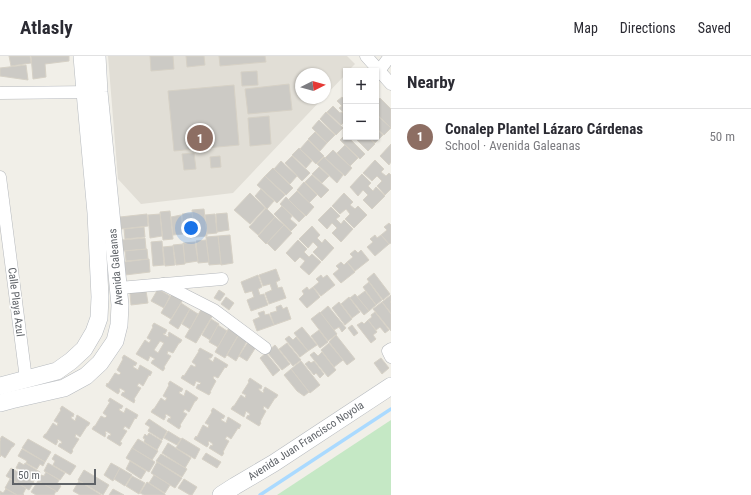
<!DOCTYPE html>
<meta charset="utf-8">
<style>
body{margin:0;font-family:"Roboto Condensed",sans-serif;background:#f7f7f7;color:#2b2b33}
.controls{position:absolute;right:12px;top:12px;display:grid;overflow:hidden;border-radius:0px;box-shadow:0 1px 3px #0004}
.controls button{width:36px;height:36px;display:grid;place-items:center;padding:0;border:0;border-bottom:1px solid #e1e1e2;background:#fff;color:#2b2b33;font:20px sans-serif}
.compass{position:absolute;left:295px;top:12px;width:36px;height:36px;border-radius:50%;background:#fff;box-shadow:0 1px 3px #0004;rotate:84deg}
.scale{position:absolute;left:12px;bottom:10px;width:84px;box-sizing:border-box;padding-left:4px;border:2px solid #5f6368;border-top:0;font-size:11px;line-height:14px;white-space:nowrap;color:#5f6368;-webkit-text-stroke:3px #fff;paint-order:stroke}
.you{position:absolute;left:191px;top:172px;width:14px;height:14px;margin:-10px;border:3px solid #fff;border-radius:50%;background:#1a73e8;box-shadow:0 0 0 6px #1a73e833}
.badge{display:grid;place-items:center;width:26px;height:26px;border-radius:50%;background:#7c3aed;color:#fff;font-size:13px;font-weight:700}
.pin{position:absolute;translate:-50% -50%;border:2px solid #fff;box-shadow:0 1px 4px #0006}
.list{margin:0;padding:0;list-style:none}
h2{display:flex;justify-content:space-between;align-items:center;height:52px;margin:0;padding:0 16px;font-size:17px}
h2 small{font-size:13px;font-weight:400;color:#7c7c81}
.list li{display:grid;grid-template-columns:26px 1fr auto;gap:12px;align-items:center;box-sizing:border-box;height:56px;padding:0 16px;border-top:1px solid #e1e1e2}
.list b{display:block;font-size:15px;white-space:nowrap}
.list p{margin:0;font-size:13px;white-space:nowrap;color:#7c7c81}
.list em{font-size:13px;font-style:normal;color:#7c7c81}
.map{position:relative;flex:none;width:391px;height:439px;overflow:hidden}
header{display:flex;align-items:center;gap:24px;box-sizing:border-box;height:56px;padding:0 20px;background:#fff;border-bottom:1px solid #e1e1e2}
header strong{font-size:19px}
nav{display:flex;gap:22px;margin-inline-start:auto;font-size:14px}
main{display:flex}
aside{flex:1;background:#fff}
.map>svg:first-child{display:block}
.education{fill:#e1ded6}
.green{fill:#c5e8c5}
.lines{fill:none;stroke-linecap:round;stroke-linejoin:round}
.stream{stroke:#aadaff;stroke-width:3.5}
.building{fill:#cccac5;stroke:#d6d1c6;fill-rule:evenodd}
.street-casing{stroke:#b5b8bc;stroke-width:13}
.secondary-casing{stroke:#b6babf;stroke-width:18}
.street{stroke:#fff;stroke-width:12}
.secondary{stroke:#fff;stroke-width:17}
.labels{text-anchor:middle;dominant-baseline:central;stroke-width:3;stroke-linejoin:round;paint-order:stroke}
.street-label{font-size:11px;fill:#5f6368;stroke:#fff}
</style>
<header>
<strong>Atlasly</strong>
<nav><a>Map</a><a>Directions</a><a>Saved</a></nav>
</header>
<main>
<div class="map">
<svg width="391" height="439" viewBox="0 0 391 439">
<rect width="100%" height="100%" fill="#f1efe8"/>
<path class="education" d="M108,0h239l8,8 -7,7h-2v3l-21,22v-22h-24v24h22l-90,95 -92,11 -23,-25z"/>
<path class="green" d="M391,364v75h-114z"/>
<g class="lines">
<path class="stream" d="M260,439l131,-86"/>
</g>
<g class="building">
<path d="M9,0h21l1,7 -20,3z"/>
<path d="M31,0h38v5l-24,3 1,13 -13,2z"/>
<path d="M150,0h23l1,13 -23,2z"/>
<path d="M186,0h18l1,9 -18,2z"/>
<path d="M219,0h46l1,6 -46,4z"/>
<path d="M26,9l2,15 -28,-4v-8z"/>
<path d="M257,15l1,14 -16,1 -1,-14z"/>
<path d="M289,28l3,26 -44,4 -3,-25z"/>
<path d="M234,29l5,60 -65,6 -6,-60z"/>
<path d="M342,41l4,4v14l-7,-7 3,-2 -5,-5z"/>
<path d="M380,42l11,11v19l-15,-15v-10z"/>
<path d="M333,50l7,7 2,-1 4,4v4l-5,5 -14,-13z"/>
<path d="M326,56l17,16 -7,7 -16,-16z"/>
<path d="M376,58l15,14 -7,7 -8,-7z"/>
<path d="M269,60l2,28 -21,2 -2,-28z"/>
<path d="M319,64l16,15 -8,8 -15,-15z"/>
<path d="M376,73l7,6 -8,8 -6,-6h7z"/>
<path d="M315,76l12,11 -7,8 -12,-12z"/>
<path d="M345,79l1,2h2l17,17 -5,5 -20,-19z"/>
<path d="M354,81h14l7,7 -7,7z"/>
<path d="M308,84l16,16 -8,8 -16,-15z"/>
<path d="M391,88v18l-2,3 -9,-9z"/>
<path d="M345,89l13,13 -8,8 -13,-13z"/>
<path d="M299,92l13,13 -6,7 -14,-13z"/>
<path d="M333,94l19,18 -7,8 -20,-18z"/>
<path d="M194,97l2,16 -12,1 -2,-16z"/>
<path d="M220,100l1,11 -10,1 -1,-11z"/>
<path d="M292,100l18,17 -8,8 -17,-18z"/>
<path d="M324,101l19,18 -6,8 -20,-19z"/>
<path d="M375,104l9,9 -3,3 5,4 3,-3 2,2v14l-6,6 -8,-9 5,-5 -5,-5 -5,5 -9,-8z"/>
<path d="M281,105l16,15 -7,8 -16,-15z"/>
<path d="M319,111l10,9 -7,7 -10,-9z"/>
<path d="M273,112l20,20 -7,7 -21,-19z"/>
<path d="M362,118l9,9 -3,3 5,5 3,-4 9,9 -13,13 -9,-9 5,-5 -5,-5 -5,6 -8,-9z"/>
<path d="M312,119l17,15 -8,8 -16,-16z"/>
<path d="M265,120l20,19 -8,8 -20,-18z"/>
<path d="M304,126l13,13 -8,8 -12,-13z"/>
<path d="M261,133l13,12 -7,8 -12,-13z"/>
<path d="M297,135l17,16 -8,9 -18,-16z"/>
<path d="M250,137l15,15 -15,16 -16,-14z"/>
<path d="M344,137l9,9 -3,3 5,4 3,-3 9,9 -13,13 -9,-9 5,-5 -4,-5 -6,5 -8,-8z"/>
<path d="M286,141l19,19 -6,6 -19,-18z"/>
<path d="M282,150l10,10 -2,3 7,6 -6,6 -17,-17z"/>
<path d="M331,151l9,9 -4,3 5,5 3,-4 9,9 -12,13 -9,-9 5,-5 -5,-5 -5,6 -9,-9z"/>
<path d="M266,152l9,9 -17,18 -9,-8z"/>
<path d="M204,153l3,27 -12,1 -3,-27z"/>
<path d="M170,155l3,28 -10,1 -3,-28z"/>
<path d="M192,157l3,24 -5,1 -1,-5h-5l-2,-19z"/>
<path d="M227,157l2,17 -12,2 -1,-18z"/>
<path d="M147,158l1,12 -27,3 -1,-12z"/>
<path d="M160,158l2,22 -12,2 -2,-23z"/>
<path d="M215,158l2,19 -10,1 -2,-19z"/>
<path d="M181,159l2,19 -10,1 -2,-18z"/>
<path d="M275,161l9,8 -18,19 -8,-8z"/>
<path d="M389,167l2,2v18l-2,1 -8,-9 6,-5 -3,-3z"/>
<path d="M284,169l8,8 -17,18 -8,-8z"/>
<path d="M312,170l8,9 -3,3 5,5 3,-4 9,9 -12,13 -9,-9 5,-5 -5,-5 -5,6 -9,-9z"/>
<path d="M144,171l1,10 -20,2 -1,-10z"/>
<path d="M230,179l3,28 -12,2 -3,-29z"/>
<path d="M375,179l2,3 4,-3 8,9 -14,12 -8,-9 6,-5 -3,-3z"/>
<path d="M218,180l3,28 -12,1 -3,-28z"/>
<path d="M145,182l1,11 -23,2 -1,-11z"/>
<path d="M206,184l3,22 -11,1 -2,-22z"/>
<path d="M298,184l9,9 -3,3 5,5 3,-3 9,8 -12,13 -9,-8 5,-6 -5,-4 -5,5 -9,-9z"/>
<path d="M162,185l2,24 -11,1 -2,-24z"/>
<path d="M195,186l3,19 -13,2 -2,-20z"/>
<path d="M183,188l2,20 -9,1 -3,-20z"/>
<path d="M173,190l2,19 -10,1 -2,-19z"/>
<path d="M147,193l1,10 -22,2 -1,-10z"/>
<path d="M355,194l3,3 3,-3 8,10 -14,11 -8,-9 6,-5 -3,-3z"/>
<path d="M149,203l1,13 -25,3 -1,-13z"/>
<path d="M341,206l3,3 3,-3 8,10 -14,11 -8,-9 6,-5 -3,-3z"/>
<path d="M276,213l4,11 -4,2 2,6 4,-1 4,11 -17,6 -4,-11 7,-3 -2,-6 -7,2 -4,-11z"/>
<path d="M374,217l16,21 -7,6 -16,-21z"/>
<path d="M258,219l4,12 -4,2 2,6 4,-1 4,11 -17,6 -4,-11 7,-3 -2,-6 -7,2 -4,-11z"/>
<path d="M321,219l2,3 4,-3 8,10 -14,11 -8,-9 6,-5 -3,-3z"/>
<path d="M369,226l13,18 -6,5 -13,-18z"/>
<path d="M307,231l2,3 4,-3 7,10 -13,11 -8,-9 5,-5 -2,-3z"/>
<path d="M158,233l12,7 -6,12 -13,-7z"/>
<path d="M219,234l6,4 -5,7 -6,-3z"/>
<path d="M146,235l2,12 -17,2 -1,-12z"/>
<path d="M365,235l11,14 -7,6 -12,-14z"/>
<path d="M173,236l11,6 -13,21 -10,-6z"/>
<path d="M355,238l14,17 -5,4 -14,-17z"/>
<path d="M391,239v6l-1,1 1,1v10l-9,-11z"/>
<path d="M226,241l8,6 -5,7 -8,-6z"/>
<path d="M349,241l11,15 -8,6 -11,-14z"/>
<path d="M339,246l13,17 -7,6 -13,-17z"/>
<path d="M382,246l9,12v17l-18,-22z"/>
<path d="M181,247l9,6 -12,20 -9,-6z"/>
<path d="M281,249l2,4 4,-2 4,12 -17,6 -4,-12 7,-2 -1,-4z"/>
<path d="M328,250l18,22 -4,4 -3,-5 -5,3 -14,-17z"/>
<path d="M202,252l11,7 -17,28 -11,-6z"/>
<path d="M190,253l8,5 -8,15 -8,-5z"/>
<path d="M264,255l1,4 4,-1 5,11 -17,6 -4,-11 7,-3 -2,-4z"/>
<path d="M320,256l17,22 -9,7 -17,-22z"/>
<path d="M375,256l14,18 -4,3 -5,-6 -4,3 -8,-10 4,-3 -1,-2z"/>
<path d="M211,263l8,5 -9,16 -8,-5z"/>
<path d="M368,264l9,12 -4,3 3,4 -5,4 -14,-18 5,-3 2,2z"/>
<path d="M154,267l13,7 -2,4 -1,-1 -1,1 5,3 1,-1 -1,-1 1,-3 13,8 -2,3h-1l-6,10 -5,-2 -1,3 4,2 -7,11 1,1 -2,3 -12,-8 2,-3h1l1,-1 -5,-3 -2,5 -12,-7 2,-3 7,-11 4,3 2,-3 -4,-2 6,-11 -1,-1zM160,285l4,2 -6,10 -4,-3z"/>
<path d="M218,269l9,6 -9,16 -9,-5z"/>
<path d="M352,269l6,8 -4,3 -6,-8z"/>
<path d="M230,270l10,6 -15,26 -10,-6z"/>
<path d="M302,271l15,18 -9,6 -14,-18z"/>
<path d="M319,274l9,12 -8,6 -9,-12z"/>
<path d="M336,279l19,24 -8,6 -18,-23z"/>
<path d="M238,280l9,5 -11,20 -9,-6z"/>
<path d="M289,280l4,4 3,-3 12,14 -8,6 -15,-18z"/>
<path d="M248,286l8,5 -9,14 -8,-5z"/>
<path d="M287,287l14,17 -8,6 -14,-17z"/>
<path d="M329,287l14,17 -9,7 -13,-17z"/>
<path d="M275,289l15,19 -8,6 -15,-18z"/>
<path d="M200,292l13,7 -2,3h-2v1l4,3 2,-5 13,8 -2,3 -1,-1 -7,11 -4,-2 -1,2 3,3 -6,11h1l-2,3 -13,-7 2,-4 1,1 2,-2 -5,-2 -2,5 -13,-8 2,-3 1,1 7,-11 4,2 1,-2 -4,-3 7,-11h-1z"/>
<path d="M314,296l4,4 4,-4 14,18 -8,7 -18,-22z"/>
<path d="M266,297l14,17 -7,6 -13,-18z"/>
<path d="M124,299l13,8 -2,3 -1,-1 -1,2 5,3 2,-5 12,7 -2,4 -1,-1 -6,11 -4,-3 -2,3 4,2 -7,11 1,1 -1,3 -13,-8 2,-3 1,1 1,-2 -5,-3 -1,2 1,1 -2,3 -12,-8 1,-3 1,1 7,-11 4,2 2,-2 -4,-3 6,-11 -1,-1z"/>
<path d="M381,302l8,10 -7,6 -8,-11z"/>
<path d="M301,305l19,24 -10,8 -19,-24z"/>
<path d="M309,305l2,2 3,-2 10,13 -4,4 -4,-5 -2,2 -9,-11z"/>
<path d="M291,313l18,23 -5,4 -7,-5 -13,-16z"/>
<path d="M250,322l12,8 -1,3 -2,-1v2l4,3 1,-2h-1l2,-4 13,8 -2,3h-1l-7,11 -4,-3 -1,3 3,2 -6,11 1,1 -2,3 -13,-8 2,-3 1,1 1,-2 -4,-3 -2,6 -13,-8 2,-3h1l7,-11 4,3 1,-3 -4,-2 7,-11 -1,-1z"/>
<path d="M170,325l13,8 -2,3 -1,-1 -1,2 5,3 2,-6 12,8 -2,3h-1l-6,11 -4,-3 -2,3 4,2 -7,11 1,1 -2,3 -12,-8 2,-3 1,1 1,-2 -5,-3 -1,2h1l-2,4 -13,-8 2,-3h1l7,-11 4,3 2,-3 -4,-2 6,-11 -1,-1z"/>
<path d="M110,342l13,8 -2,3 -1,-1 -1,2 5,3 2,-5 12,7 -2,4 -1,-1 -6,11 -4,-3 -2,3 4,2 -7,11 2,1 -2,3 -13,-8 2,-3 1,1 1,-2 -5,-3 -1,2h1l-1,4 -13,-8 2,-3h1l6,-10 4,2 2,-2 -4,-3 7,-11 -2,-1z"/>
<path d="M62,350l12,8 -1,3 -1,-1 -1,2 4,3 2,-6 13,8 -2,3h-1l-7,11 -4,-3 -1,3 4,2 -7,11 1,1 -2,3 -13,-8 2,-3 1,1 1,-2 -4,-3 -1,2h1l-2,4 -13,-8 2,-3h1l7,-11 4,3 1,-3 -4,-2 7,-11 -1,-1z"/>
<path d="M213,352l12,8 -2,3 -1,-1 -1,2 5,3 2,-6 13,8 -2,4 -1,-1 -7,11 -4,-3 -2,3 4,2 -6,11 1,1 -2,3 -13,-8 2,-3 1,1 1,-2 -4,-3 -1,2 1,1 -2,3 -13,-8 2,-3 1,1 6,-12 5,3 1,-3 -4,-2 7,-11 -1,-1z"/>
<path d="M149,363l18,12 -5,9 -14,-9 2,-4 -5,-3z"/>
<path d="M168,375l13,8 -4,6 -13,-7z"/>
<path d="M149,377l13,8 -5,9 -13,-8 1,-3 -2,-1 2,-4 2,2z"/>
<path d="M2,380l13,8 -2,3h-1l-7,11 -4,-3 -1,2v-16l1,-1 -1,-1z"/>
<path d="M182,382l18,11 -5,10 -19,-11z"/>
<path d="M28,383l23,13 -6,10 -23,-14z"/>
<path d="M138,383l20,12 -6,9 -20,-12z"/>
<path d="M168,387l23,15 -6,10 -23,-15z"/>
<path d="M132,392l23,14 -6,10 -23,-14z"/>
<path d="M22,393l23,13 -2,4 -3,-2 -3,5 -11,-6 1,-2 -9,-5z"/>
<path d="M206,397l15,9 -4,6 -15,-9z"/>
<path d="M55,398l21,12 -6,9 -17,-10 2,-4 -3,-2z"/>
<path d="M161,398l26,15 -5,8 -26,-16z"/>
<path d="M130,405l16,10 -5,8 -15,-10z"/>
<path d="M19,406l5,3 1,-2 15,9 -6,9 -14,-9 1,-2 -5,-2z"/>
<path d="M157,406l25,16 -7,10 -24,-15z"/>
<path d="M48,407l17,10 -5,7 -16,-9z"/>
<path d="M111,407l9,5 -7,13 -9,-6z"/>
<path d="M11,412l23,14 -5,8 -23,-14z"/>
<path d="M120,412l12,7 -7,11 -11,-7z"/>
<path d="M84,414l25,15 -6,10 -25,-15z"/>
<path d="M46,416l13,8 -2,4 4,2 -4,6 -19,-11 3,-6 3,1z"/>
<path d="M154,419l16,10 -5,8 -16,-10z"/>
<path d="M132,420l13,7 -6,11 -13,-8z"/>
<path d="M10,423l16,9 -3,6 1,1h-7l-12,-7z"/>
<path d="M184,423l13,8 -5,8h-2l-12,-7z"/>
<path d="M38,425l18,10 -2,4h-18l-5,-3z"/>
<path d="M79,425l22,14h-21l-7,-4z"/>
<path d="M147,426l18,12v1h-21l-4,-2z"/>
<path d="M6,433l11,6h-17v-4l3,2z"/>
<path d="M113,433l11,6h-15z"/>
</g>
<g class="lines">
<defs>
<g id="street">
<path d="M366,0l25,28"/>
<path d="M379,15l11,-15"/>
<path d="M0,37l93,-1"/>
<path d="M0,121l26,202"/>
<path d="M163,228l51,26 51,38"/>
<path d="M119,232l103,-9"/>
<path d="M391,293l-3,2 3,6"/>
</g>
<g id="secondary">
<path d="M0,330l57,-15 14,-10 13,-12 10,-17 5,-14 1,-21 -4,-84 -11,-121 -3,-36"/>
<path d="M0,347l11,-3 53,-12 22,-12 14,-13 15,-22 4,-16 1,-20 -21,-213 -2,-36"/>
<path d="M221,439l14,-9 39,-23 117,-77"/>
</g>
</defs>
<use href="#street" class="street-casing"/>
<use href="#secondary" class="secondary-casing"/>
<use href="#street" class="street"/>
<use href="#secondary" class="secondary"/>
</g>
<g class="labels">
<g class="street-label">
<text transform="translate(116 211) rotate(-95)">Avenida Galeanas</text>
<text transform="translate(16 246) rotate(83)">Calle Playa Azul</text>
<text transform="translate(306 385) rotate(-33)">Avenida Juan Francisco Noyola</text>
</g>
</g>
</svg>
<div class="controls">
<button>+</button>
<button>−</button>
</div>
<svg class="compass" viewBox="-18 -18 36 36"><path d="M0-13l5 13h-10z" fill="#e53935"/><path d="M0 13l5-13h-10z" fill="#7c7c81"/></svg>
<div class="scale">50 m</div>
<div class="you"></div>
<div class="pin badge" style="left:200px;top:82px;background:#8d6e63">1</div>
</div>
<aside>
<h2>Nearby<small></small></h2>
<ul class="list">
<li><span class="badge" style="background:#8d6e63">1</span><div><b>Conalep Plantel Lázaro Cárdenas</b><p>School · Avenida Galeanas</p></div><em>50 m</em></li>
</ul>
</aside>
</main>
